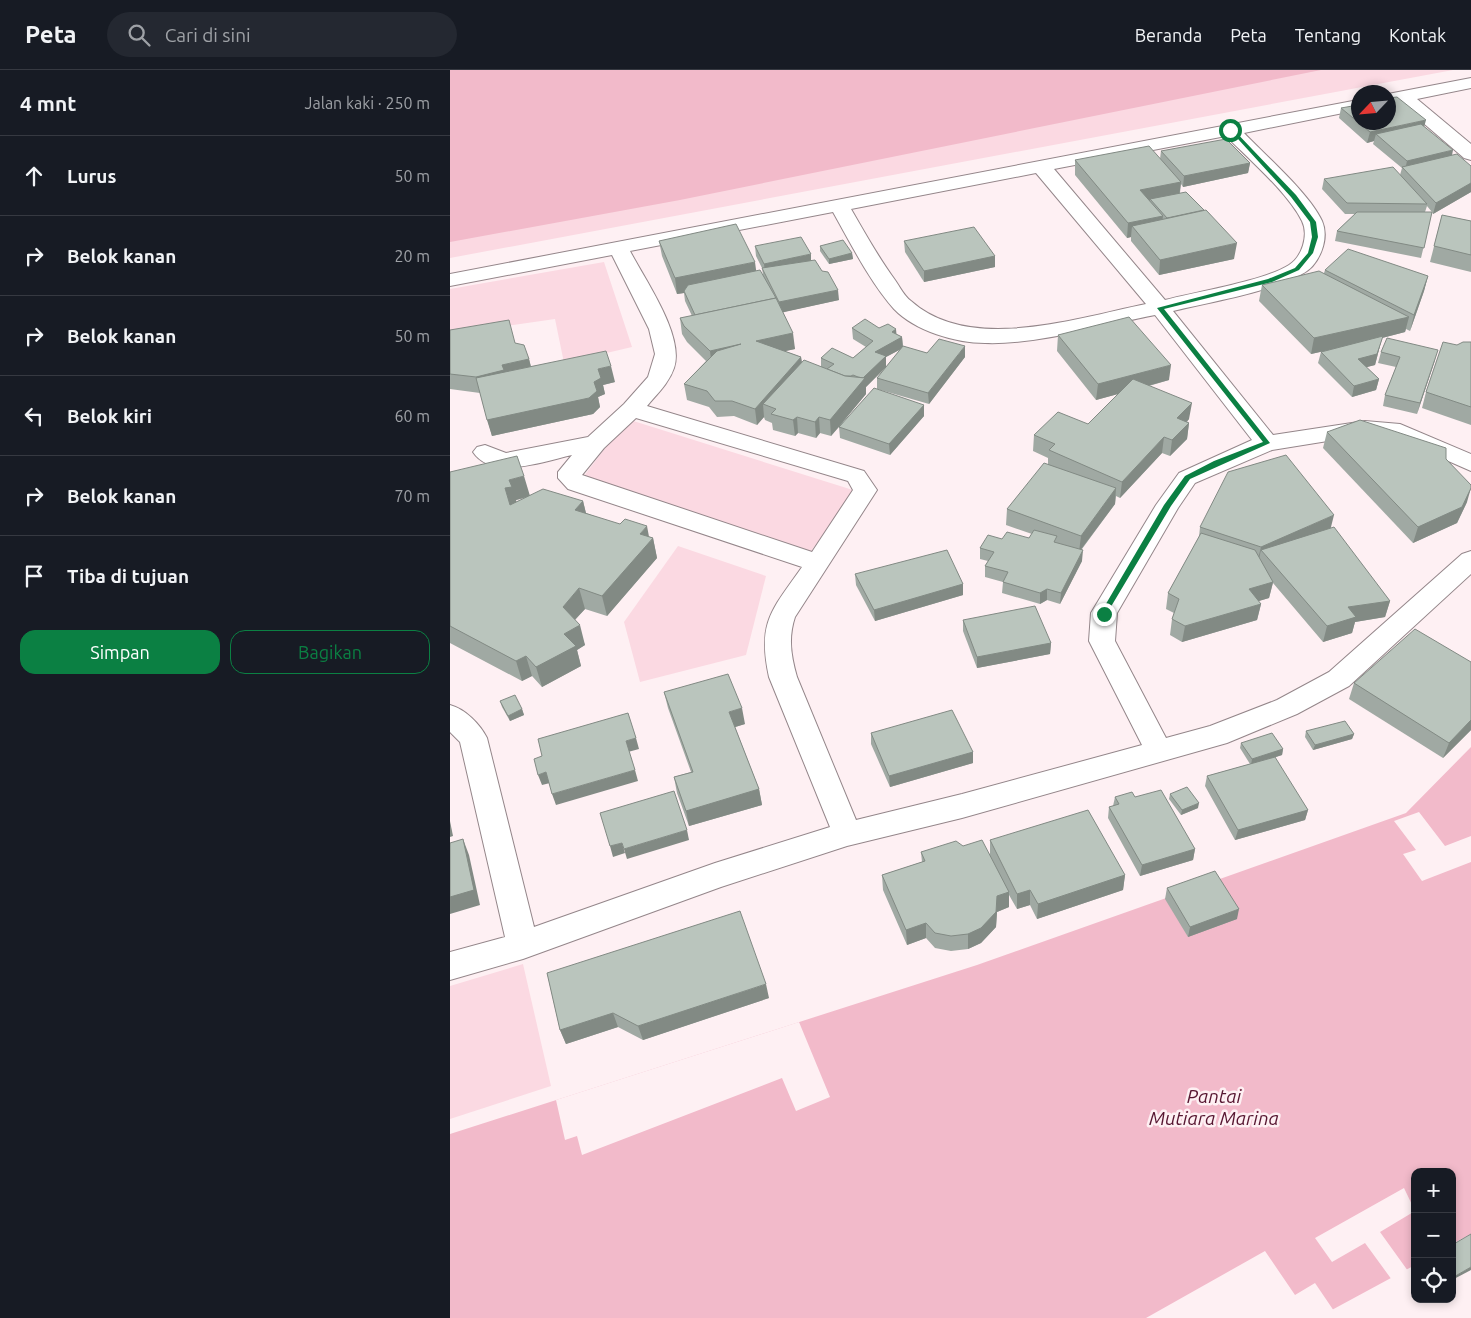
<!DOCTYPE html>
<html lang="id">
<meta charset="utf-8">
<style>
body{margin:0;font-family:Ubuntu,sans-serif;background:#242831;color:#f1f3f6}
.controls{position:absolute;right:15px;bottom:15px;display:grid;overflow:hidden;border-radius:10px;box-shadow:0 2px 8px #0003}
.controls button{width:45px;height:45px;display:grid;place-items:center;padding:0;border:0;border-bottom:1px solid #363941;background:#171b24;color:#f1f3f6;font:25px sans-serif}
.compass{position:absolute;left:901px;top:15px;width:45px;height:45px;border-radius:50%;background:#171b24;box-shadow:0 2px 8px #0003;rotate:244deg}
.stop{position:absolute;width:15px;height:15px;margin:-11px;border:4px solid #0b8043;border-radius:50%;background:#fff}
.stop.end{background:#0b8043;border-color:#fff;box-shadow:0 1px 5px #0008}
.list{margin:0;padding:0;list-style:none}
h2{display:flex;justify-content:space-between;align-items:center;height:65px;margin:0;padding:0 20px;font-size:21px}
h2 small{font-size:16px;font-weight:400;color:#9ea1a6}
.list li{display:grid;grid-template-columns:32px 1fr auto;gap:15px;align-items:center;box-sizing:border-box;height:80px;padding:0 20px;border-top:1px solid #363941}
.list b{display:block;font-size:19px;white-space:nowrap}
.list em{font-size:16px;font-style:normal;color:#9ea1a6}
.actions{display:flex;gap:10px;padding:15px 20px}
.actions a{flex:1;padding:11px 0;border:1px solid #0b8043;border-radius:15px;text-align:center;font-size:18px;color:#0b8043}
.actions .main{background:#0b8043;color:#fff}
.icon{flex:none;width:28px;height:28px;fill:none;stroke:currentColor;stroke-width:2;stroke-linecap:round;stroke-linejoin:round}
.map{position:relative;flex:none;width:1021px;height:1248px;overflow:hidden}
header{display:flex;align-items:center;gap:30px;box-sizing:border-box;height:70px;padding:0 25px;background:#171b24;border-bottom:1px solid #363941}
header strong{font-size:24px}
nav{display:flex;gap:28px;margin-inline-start:auto;font-size:18px}
.search{width:350px;height:45px;background:#242831;display:flex;align-items:center;gap:12px;box-sizing:border-box;padding:0 18px;border-radius:28px;color:#9ea1a6;font-size:19px}
main{display:flex}
aside{flex:1;background:#171b24}
.map>svg:first-child{display:block}
.green{fill:#fbd9e2}
.water{fill:#f2baca}
.pier{fill:#fef0f3}
.lines{fill:none;stroke-linecap:round;stroke-linejoin:round}
.minor-casing{stroke:#94868a;stroke-width:2}
.minor{fill:#fff;fill-rule:evenodd}
.wall{fill:#a0a9a3;fill-rule:evenodd}
.shaded-wall{fill:#828a84}
.building{fill:#bac5bd;stroke:#828a84}
.route{fill:#0b8043}
.labels{text-anchor:middle;dominant-baseline:central;stroke-width:5;stroke-linejoin:round;paint-order:stroke}
.near-water-label{font-size:19px;font-style:italic;fill:#571631;stroke:#fef0f3}
</style>
<header>
<strong>Peta</strong>
<div class="search"><svg class="icon" aria-label="search" viewBox="0 0 24 24"><circle cx="10" cy="10" r="6"/><path d="M15 15l6 6"/></svg>Cari di sini</div>
<nav><a>Beranda</a><a>Peta</a><a>Tentang</a><a>Kontak</a></nav>
</header>
<main>
<aside>
<h2>4 mnt<small>Jalan kaki · 250 m</small></h2>
<ul class="list">
<li><svg class="icon" aria-label="ahead" viewBox="0 0 24 24"><path d="M12 20V5M6 11l6-6 6 6"/></svg><div><b>Lurus</b></div><em>50 m</em></li>
<li><svg class="icon" aria-label="right" viewBox="0 0 24 24"><path d="M7 20v-9h11M14 6l5 5-5 5"/></svg><div><b>Belok kanan</b></div><em>20 m</em></li>
<li><svg class="icon" aria-label="right" viewBox="0 0 24 24"><path d="M7 20v-9h11M14 6l5 5-5 5"/></svg><div><b>Belok kanan</b></div><em>50 m</em></li>
<li><svg class="icon" aria-label="left" viewBox="0 0 24 24"><path d="M17 20v-9H6M10 6l-5 5 5 5"/></svg><div><b>Belok kiri</b></div><em>60 m</em></li>
<li><svg class="icon" aria-label="right" viewBox="0 0 24 24"><path d="M7 20v-9h11M14 6l5 5-5 5"/></svg><div><b>Belok kanan</b></div><em>70 m</em></li>
<li><svg class="icon" aria-label="arrive" viewBox="0 0 24 24"><path d="M6 21V4h12l-3 4 3 4H6"/></svg><div><b>Tiba di tujuan</b></div></li>
</ul>
<div class="actions"><a class="main">Simpan</a><a>Bagikan</a></div>
</aside>
<div class="map">
<svg width="1021" height="1248" viewBox="0 0 1021 1248">
<rect width="100%" height="100%" fill="#fef0f3"/>
<g class="green">
<path d="M548,0h455l-1003,188v-53z"/>
<path d="M154,192l28,85 -68,16 -9,-44 -105,15v-45z"/>
<path d="M177,349l229,72 -45,60 -227,-75z"/>
<path d="M228,476l88,30 -20,79 -106,27 -16,-60z"/>
<path d="M73,894l28,122 -101,33v-133z"/>
</g>
<g class="water">
<path d="M0,0h871l-641,130 -230,42z"/>
<path d="M1021,677v487l-19,10v-72h-37v93l-98,53h-867v-184l527,-169 429,-152z"/>
</g>
<g class="pier">
<path d="M969,742l26,34 26,-10v26l-49,19 -19,-27 13,-4 -22,-29z"/>
<path d="M349,952l31,75 -34,14 -14,-33 -200,77 -5,-19 -12,4 -9,-40z"/>
<path d="M954,1118l11,23 -35,21 28,39 -16,9 -27,-37 -33,19 -17,-24z"/>
<path d="M815,1181l30,44 20,-12 19,28 -12,7h-176z"/>
</g>
<g class="lines">
<defs>
<g id="minor">
<path d="M1021,8v10l-54,11 54,45v16l-7,-2 -64,-55 -12,1v-10z"/>
<path d="M908,30v10l-114,23c21,22 66,61 78,88 8,18 -3,45 -20,53 -35,19 -89,27 -129,37l100,124 92,-14 35,3 71,30v17l-75,-33 -31,-3 -93,15 -77,33 -17,25 -61,105 -2,28 51,97 44,-12 67,-26 52,-28 133,-118 9,-3v23l-122,112 -52,28 -70,29 -265,75 -115,28 -126,41 -198,72 -73,21v-28l55,-15 -45,-195 -10,-10v-27c15,4 30,19 37,33l47,189 181,-64 115,-36 -61,-150c-12,-55 3,-67 33,-110l-234,-78 -10,-11v-6l14,-17c-27,6 -80,26 -99,-3l4,-5 8,-2 21,8 82,-16 36,-33 24,-27 7,-23 -6,-25 -37,-74 -162,31v-12zM776,66c23,23 62,57 76,85 7,14 0,36 -13,44 -25,16 -93,27 -124,35l-111,-131zM586,103l110,131c-70,14 -176,50 -235,-3 -7,-5 -11,-14 -16,-21 -17,-23 -30,-47 -44,-71zM383,142c18,32 37,70 61,97 21,22 62,34 91,34 51,2 119,-18 170,-28l97,125 -73,33 -23,32 -65,108 -2,28 53,104 -180,49 -106,26 -59,-143c-6,-21 -9,-39 -2,-60l82,-127 -13,-19 -217,-65c10,-12 22,-23 27,-38 11,-32 -29,-88 -44,-117zM186,348l212,63 5,9 -41,62 -230,-77 22,-27z"/>
</g>
</defs>
<use href="#minor" class="minor-casing"/>
<use href="#minor" class="minor"/>
</g>
<g class="wall">
<path d="M891,38l111,48 19,10v26l-38,22 -1,-2 -11,46 -86,-17 2,-10 18,-17h-10l-23,-25 2,-10 76,-4 2,-7 -29,-24 1,-3 -7,2 -28,-25zM977,136l5,6h-7z"/>
<path d="M711,81l89,12 -2,10 -65,14 -2,-3 -1,9 54,66 -75,16 -28,-34v-4l-4,1 -52,-63v-15l85,-1z"/>
<path d="M992,145l29,6v51l-41,-10z"/>
<path d="M209,171l97,30 7,4 -1,-7 -6,-12 -1,-10 56,14 28,40 -56,12 12,37 -10,2 16,6 1,5 19,5v-9h32l13,-11 -13,-8 -1,-11 44,1v5l6,3 1,10 24,6 38,4 -36,47 -52,-15v-11l9,-11 -20,20v7l-23,28 81,-17v11l-34,39 -50,-17 -1,-11 -8,9 -11,-3 -4,5 -18,-5 -3,3 -22,-6 -1,-7 -7,-3 -1,-3 -7,8 -23,-9 -17,1 -8,-10 -22,-7 -3,-16 22,-23 -19,-19 -5,-8 -2,-16 12,-2 -7,-15 -1,-8 -7,1 -15,-38zM451,279l-15,18v-10z"/>
<path d="M454,171l91,15v11l-71,15 -19,-30z"/>
<path d="M370,176l32,7 1,6 -24,5 -9,-13z"/>
<path d="M875,200l103,6 -4,15 -14,40 -4,-2 -1,3 -23,6 -7,27 -9,2 13,12 -3,11 -24,7 -34,-34 3,-11 8,-2 -18,4 -52,-53 3,-16 62,-12z"/>
<path d="M0,260l65,13 14,16 2,8 84,15 -12,3 2,9 -7,3 2,10 -7,7 -101,22 -12,-43 -30,-4z"/>
<path d="M608,265l111,45 -20,6 40,33 -2,3 2,1 -2,16 -17,17 -8,-3 -42,45 -4,-2 -1,8 -33,45v12l-22,43 -13,-4 -7,4 -38,-11 1,-11 -18,-5v-11l3,-5 -8,-2v-11l22,-9 27,-1 3,-4 -26,-9 1,-16 41,-45v-6l-15,-7 1,-16 54,-11 30,-30 -22,6 -39,-49z"/>
<path d="M1021,272v83l-49,-17 4,-16 31,-47z"/>
<path d="M931,282l54,8 -18,54 -34,-8 2,-11 11,-28 -18,-4z"/>
<path d="M877,362l119,27 21,43 -10,21 -44,20 -90,-95z"/>
<path d="M0,402l80,23 53,6 3,12 67,25 4,20 -50,58 -22,-7 -10,11 10,25 -8,5 4,16 -39,21 -10,-11 -10,5 -72,-38zM75,428l-9,4v-2z"/>
<path d="M750,457l130,1 60,73 -5,16 -30,5 -3,11 -29,9 -50,-59 -4,15 -11,3 3,3 -4,16 -75,22 -12,-7 2,-16 2,-6 -8,-4 2,-16 31,-56z"/>
<path d="M405,504l108,10v11l-88,26 -19,-36z"/>
<path d="M513,550l88,23 -1,11 -73,14 -14,-37z"/>
<path d="M1021,592v68l-28,28 -94,-59 5,-16z"/>
<path d="M214,622l81,32 -10,3 24,62 3,16 -73,21 -12,-33 -3,-16 17,-5 -23,-64z"/>
<path d="M50,631l22,8 2,6 -14,6 -8,-14z"/>
<path d="M856,661l48,3 -2,5 -39,11 -8,-13z"/>
<path d="M421,663l102,19v11l-83,24 -19,-43z"/>
<path d="M791,673l42,6 -1,6 -9,3 35,52 -3,10 -70,20 -30,-54 2,-10 43,-12 -10,-16z"/>
<path d="M720,724l28,14 -17,7 -12,-16z"/>
<path d="M665,727h20l60,52 -2,11 -53,16 -32,-58 1,-11 4,-1z"/>
<path d="M540,770l135,35 -2,15 -86,29 -7,-14 -13,4 -8,-14v12l-12,5 -1,15 -15,16 -13,6 -17,2 -16,-3 -9,-10 -19,7 -24,-55 -1,-15 40,-13 -1,-10 42,-6 27,8z"/>
<path d="M717,818l70,31 -49,18 -23,-38z"/>
<path d="M97,903l222,25 -126,42 -25,-13 -52,17 -6,-14z"/>
</g>
<g class="shaded-wall">
<path d="M976,50l-3,11 -47,3 -2,7 -7,2 3,-11z"/>
<path d="M1003,80l-2,11 -46,9 2,-9z"/>
<path d="M800,93l-2,10 -65,14 1,-11z"/>
<path d="M731,112l-2,15 -29,2v4l-10,-13z"/>
<path d="M1021,113v9l-38,22 3,-11z"/>
<path d="M713,146l-2,15 -29,-5 -1,11 -4,1 1,-15z"/>
<path d="M787,173l-3,16 -75,16 1,-15z"/>
<path d="M402,183l1,6 -24,5v-5z"/>
<path d="M361,184v11l-46,9 -1,-10z"/>
<path d="M545,186v11l-71,15v-11z"/>
<path d="M305,192l2,15 -73,14v2l-7,1 -2,-16z"/>
<path d="M978,206l-4,15 -14,40 4,-16z"/>
<path d="M388,220l1,10 -59,13 -1,-11z"/>
<path d="M959,247l-4,15 -23,6 -7,27 -19,5 2,-11 24,-21 -71,16 3,-16z"/>
<path d="M446,259l1,11 5,-3 1,11 -17,9v10l-20,20v7l-35,42 -1,-16 45,-68 17,-20z"/>
<path d="M343,263l2,16 -37,8 -2,-16z"/>
<path d="M291,274l-29,23 -2,-16z"/>
<path d="M515,276v11l-36,47 -1,-11z"/>
<path d="M988,280l-3,10 -18,54 3,-11z"/>
<path d="M351,287l2,15 -40,32 1,13 -7,8 -2,-16z"/>
<path d="M79,289l4,16 -52,18 -5,-16 26,-12z"/>
<path d="M721,295l-2,15 -73,20 2,-16z"/>
<path d="M161,296l4,16 -12,3 2,9 -7,3 2,10 -7,7 -101,22 -5,-16 111,-51z"/>
<path d="M929,309l-3,11 -24,7 2,-11z"/>
<path d="M742,333l-3,16 -14,15 2,-16z"/>
<path d="M474,335v11l-34,39 -1,-11z"/>
<path d="M347,347l1,16 -3,3 -2,-16z"/>
<path d="M369,347l1,16 -4,5 -1,-16z"/>
<path d="M739,353l-2,16 -17,17 2,-16z"/>
<path d="M714,367l-2,16 -42,45 2,-16z"/>
<path d="M74,406l6,20 -14,4 2,7 -7,2 -6,-21 4,-8z"/>
<path d="M666,418l-1,16 -36,48 2,-16z"/>
<path d="M1021,418l-4,14 -10,21 -44,20 5,-16z"/>
<path d="M133,431l5,21 -13,-12z"/>
<path d="M884,445l-4,16 -69,19 -3,13h-1l4,-16z"/>
<path d="M197,456l3,16 3,-4 4,20 -50,58 -5,-20 38,-62z"/>
<path d="M633,480l-1,11 -22,43 1,-11z"/>
<path d="M823,512l-4,16 -23,7 3,-16z"/>
<path d="M513,514v11l-88,26 -1,-11z"/>
<path d="M129,518l6,21 -17,18 -5,-20z"/>
<path d="M597,519v11l-7,4v-11z"/>
<path d="M940,531l-5,16 -30,5 -3,11 -29,9 4,-16 21,-19z"/>
<path d="M811,534l-4,16 -75,22 3,-16z"/>
<path d="M130,555l5,20 -8,5 4,16 -39,21 -6,-20 28,-33z"/>
<path d="M601,573l-1,11 -73,14v-11z"/>
<path d="M76,586l6,20 -10,5 -6,-20z"/>
<path d="M292,638l3,16 -13,4 -3,-16z"/>
<path d="M72,639l2,6 -14,6 -2,-5z"/>
<path d="M1021,650v10l-28,28 6,-15z"/>
<path d="M904,664l-2,5 -39,11 2,-5z"/>
<path d="M186,668l3,11 -11,3 -2,-11z"/>
<path d="M833,679l-1,6 -31,10 1,-6z"/>
<path d="M523,682v11l-83,24 -1,-11z"/>
<path d="M185,700l3,11 -82,24 -4,-11z"/>
<path d="M96,702l4,11 -8,2 -4,-10z"/>
<path d="M309,719l3,16 -73,21 -3,-15z"/>
<path d="M749,733l-1,5 -17,7 1,-5z"/>
<path d="M858,740l-3,10 -70,20 3,-10z"/>
<path d="M0,751l3,15 -3,1z"/>
<path d="M237,760l2,10 -62,19 -3,-10z"/>
<path d="M13,769l6,16 11,50 -30,9v-17z"/>
<path d="M172,773l3,10 -12,4 -3,-11z"/>
<path d="M745,779l-2,11 -53,16 2,-11z"/>
<path d="M675,805l-2,15 -86,29 1,-15z"/>
<path d="M580,820v15l-13,4v-15z"/>
<path d="M559,822v15l-12,5 -1,15 -15,16 -13,6v-15l29,-38z"/>
<path d="M789,839l-2,10 -49,18 2,-10z"/>
<path d="M476,853v15l-19,7 -1,-15z"/>
<path d="M316,914l3,14 -126,42 -5,-14z"/>
<path d="M163,943l5,14 -52,17 -6,-14z"/>
<path d="M1021,1197v3l-19,10v-2z"/>
</g>
<g class="building">
<path d="M947,27l29,23 -56,12 -29,-24 17,-3v17h30v-24z"/>
<path d="M971,54l32,26 -46,11 -31,-27z"/>
<path d="M776,69l24,24 -66,13 -23,-25z"/>
<path d="M699,76l32,36 -41,8 23,26 -35,7 -53,-63z"/>
<path d="M1007,84l14,12v17l-35,20 -34,-36z"/>
<path d="M943,97l34,37 -80,-1 -23,-24z"/>
<path d="M736,122l18,18 -37,8 -17,-19z"/>
<path d="M756,140l31,33 -77,17 -28,-34z"/>
<path d="M907,142h75l-8,36 -87,-17z"/>
<path d="M992,145l29,6v34l-37,-9z"/>
<path d="M286,154l19,38 -80,16 -16,-37z"/>
<path d="M524,157l21,29 -71,15 -20,-30z"/>
<path d="M351,167l10,17 -47,10 -9,-18z"/>
<path d="M393,170l9,13 -23,6 -9,-13z"/>
<path d="M898,179l80,27 -14,39 -89,-45z"/>
<path d="M365,190l7,11 6,1 10,18 -59,12 -17,-34z"/>
<path d="M310,200l16,28 -81,17 -11,-24 4,-6z"/>
<path d="M869,201l90,46 -95,21 -52,-53z"/>
<path d="M326,228l17,35 -37,8 45,16 -46,52 -23,-8h-17l-8,-10 -23,-7 33,-33 24,-7 -31,7 -26,-25 -4,-8z"/>
<path d="M679,247l42,48 -73,19 -40,-49z"/>
<path d="M415,249l14,9 9,-4 8,5 -4,3 10,5 -27,15 11,4 -23,22 -5,-1 -5,-2 -2,1h-6l-18,-7 7,-5 -13,-6 11,-10 21,10 20,-17 -21,-13z"/>
<path d="M59,250l6,23 9,2 5,14 -27,6 2,5 -28,7 -26,-3v-44z"/>
<path d="M933,266l-6,18 -19,5 21,20 -25,7 -33,-34z"/>
<path d="M937,268l51,12 -18,53 -35,-8 15,-38 -19,-5z"/>
<path d="M489,269l26,7 -37,47 -51,-15 26,-32 24,7z"/>
<path d="M993,272l14,3 6,-3h8v65l-45,-15z"/>
<path d="M156,281l5,15 -13,3 3,9 -7,4 3,9 -8,7 -102,22 -11,-42z"/>
<path d="M354,290l41,16 20,2 -35,42 -11,-3 -4,5 -18,-5 -4,3 -22,-6 5,-5 -13,-5z"/>
<path d="M683,309l59,24 -15,15 12,5 -17,17 -8,-3 -42,45 -73,-32 6,-6 -21,-9 24,-23 30,12z"/>
<path d="M424,318l50,17 -35,39 -50,-17z"/>
<path d="M910,350l86,28v11l25,26v3l-9,19 -44,20 -91,-95z"/>
<path d="M836,385l48,60 -73,32 -61,-20 28,-55z"/>
<path d="M67,386l7,20 -15,4 3,7 -7,1 5,17 33,-16 40,12 -8,9 45,14 5,-5 22,7 -7,8 13,4 -51,58 -23,-8 -16,19 17,18 -16,9 12,12 -40,21 -10,-11 -10,5 -66,-35v-154z"/>
<path d="M594,393l72,25 -35,48 -74,-27z"/>
<path d="M884,457l56,74 -42,6 8,10 -29,9 -66,-76z"/>
<path d="M584,460l23,6 -3,6 29,8 -22,43 -14,-4 -7,4 -37,-11 5,-10 -23,-6 9,-14 -14,-4 8,-13 14,4 5,-7 22,6z"/>
<path d="M751,463l54,17 18,32 -24,7 12,15 -76,22 -13,-7 7,-20 -11,-6z"/>
<path d="M497,480l16,34 -89,26 -19,-36z"/>
<path d="M585,536l16,37 -74,14 -14,-37z"/>
<path d="M965,559l56,33v58l-22,23 -95,-60z"/>
<path d="M278,604l14,34 -13,4 30,77 -73,22 -12,-34 19,-5 -29,-80z"/>
<path d="M65,625l7,14 -14,7 -8,-15z"/>
<path d="M502,640l21,42 -84,24 -18,-43z"/>
<path d="M178,643l8,25 -10,3 9,29 -83,24 -6,-22 -8,3 -4,-16 8,-3 -4,-17z"/>
<path d="M895,651l9,13 -39,11 -9,-14z"/>
<path d="M822,663l11,16 -31,10 -11,-16z"/>
<path d="M825,687l33,53 -70,20 -31,-54z"/>
<path d="M737,717l12,16 -17,7 -12,-16z"/>
<path d="M711,720l34,59 -53,16 -33,-58 10,-3 -4,-7 17,-5 3,5z"/>
<path d="M224,721l13,39 -63,19 -2,-6 -12,3 -10,-33z"/>
<path d="M638,740l37,65 -87,29 -8,-14 -13,4 -27,-54z"/>
<path d="M13,769l11,51 -24,7v-54z"/>
<path d="M532,770l27,52 -12,4 -1,16 -15,16 -13,6 -17,2 -16,-3 -9,-10 -20,7 -24,-55 43,-14 -4,-9 35,-11 7,5z"/>
<path d="M765,801l24,38 -49,18 -23,-39z"/>
<path d="M290,841l26,73 -128,42 -25,-13 -53,17 -13,-57z"/>
<path d="M1021,1164v33l-19,11v-33z"/>
</g>
<path class="route" d="M778,58h4l64,67 20,27 2,15 -5,16 -14,17 -27,12 -108,27 106,134 -80,36 -19,27 -65,109 -2,1 -4,-2 64,-109 21,-29 29,-15 49,-19 -106,-134 111,-29 27,-11 13,-15 4,-16 -2,-15 -19,-25z"/>
<g class="labels">
<g class="near-water-label">
<text x="764" y="1026">Pantai<tspan x="764" dy="22">Mutiara Marina</tspan></text>
</g>
</g>
</svg>
<div class="controls">
<button>+</button>
<button>−</button>
<button><svg class="icon" aria-label="locate" viewBox="0 0 24 24"><circle cx="12" cy="12" r="6"/><path d="M12 2v4M12 18v4M2 12h4M18 12h4"/></svg></button>
</div>
<svg class="compass" viewBox="-18 -18 36 36"><path d="M0-13l5 13h-10z" fill="#e53935"/><path d="M0 13l5-13h-10z" fill="#9ea1a6"/></svg>
<div class="stop" style="left:780px;top:60px"></div>
<div class="stop end" style="left:654px;top:544px"></div>
</div>
</main>
